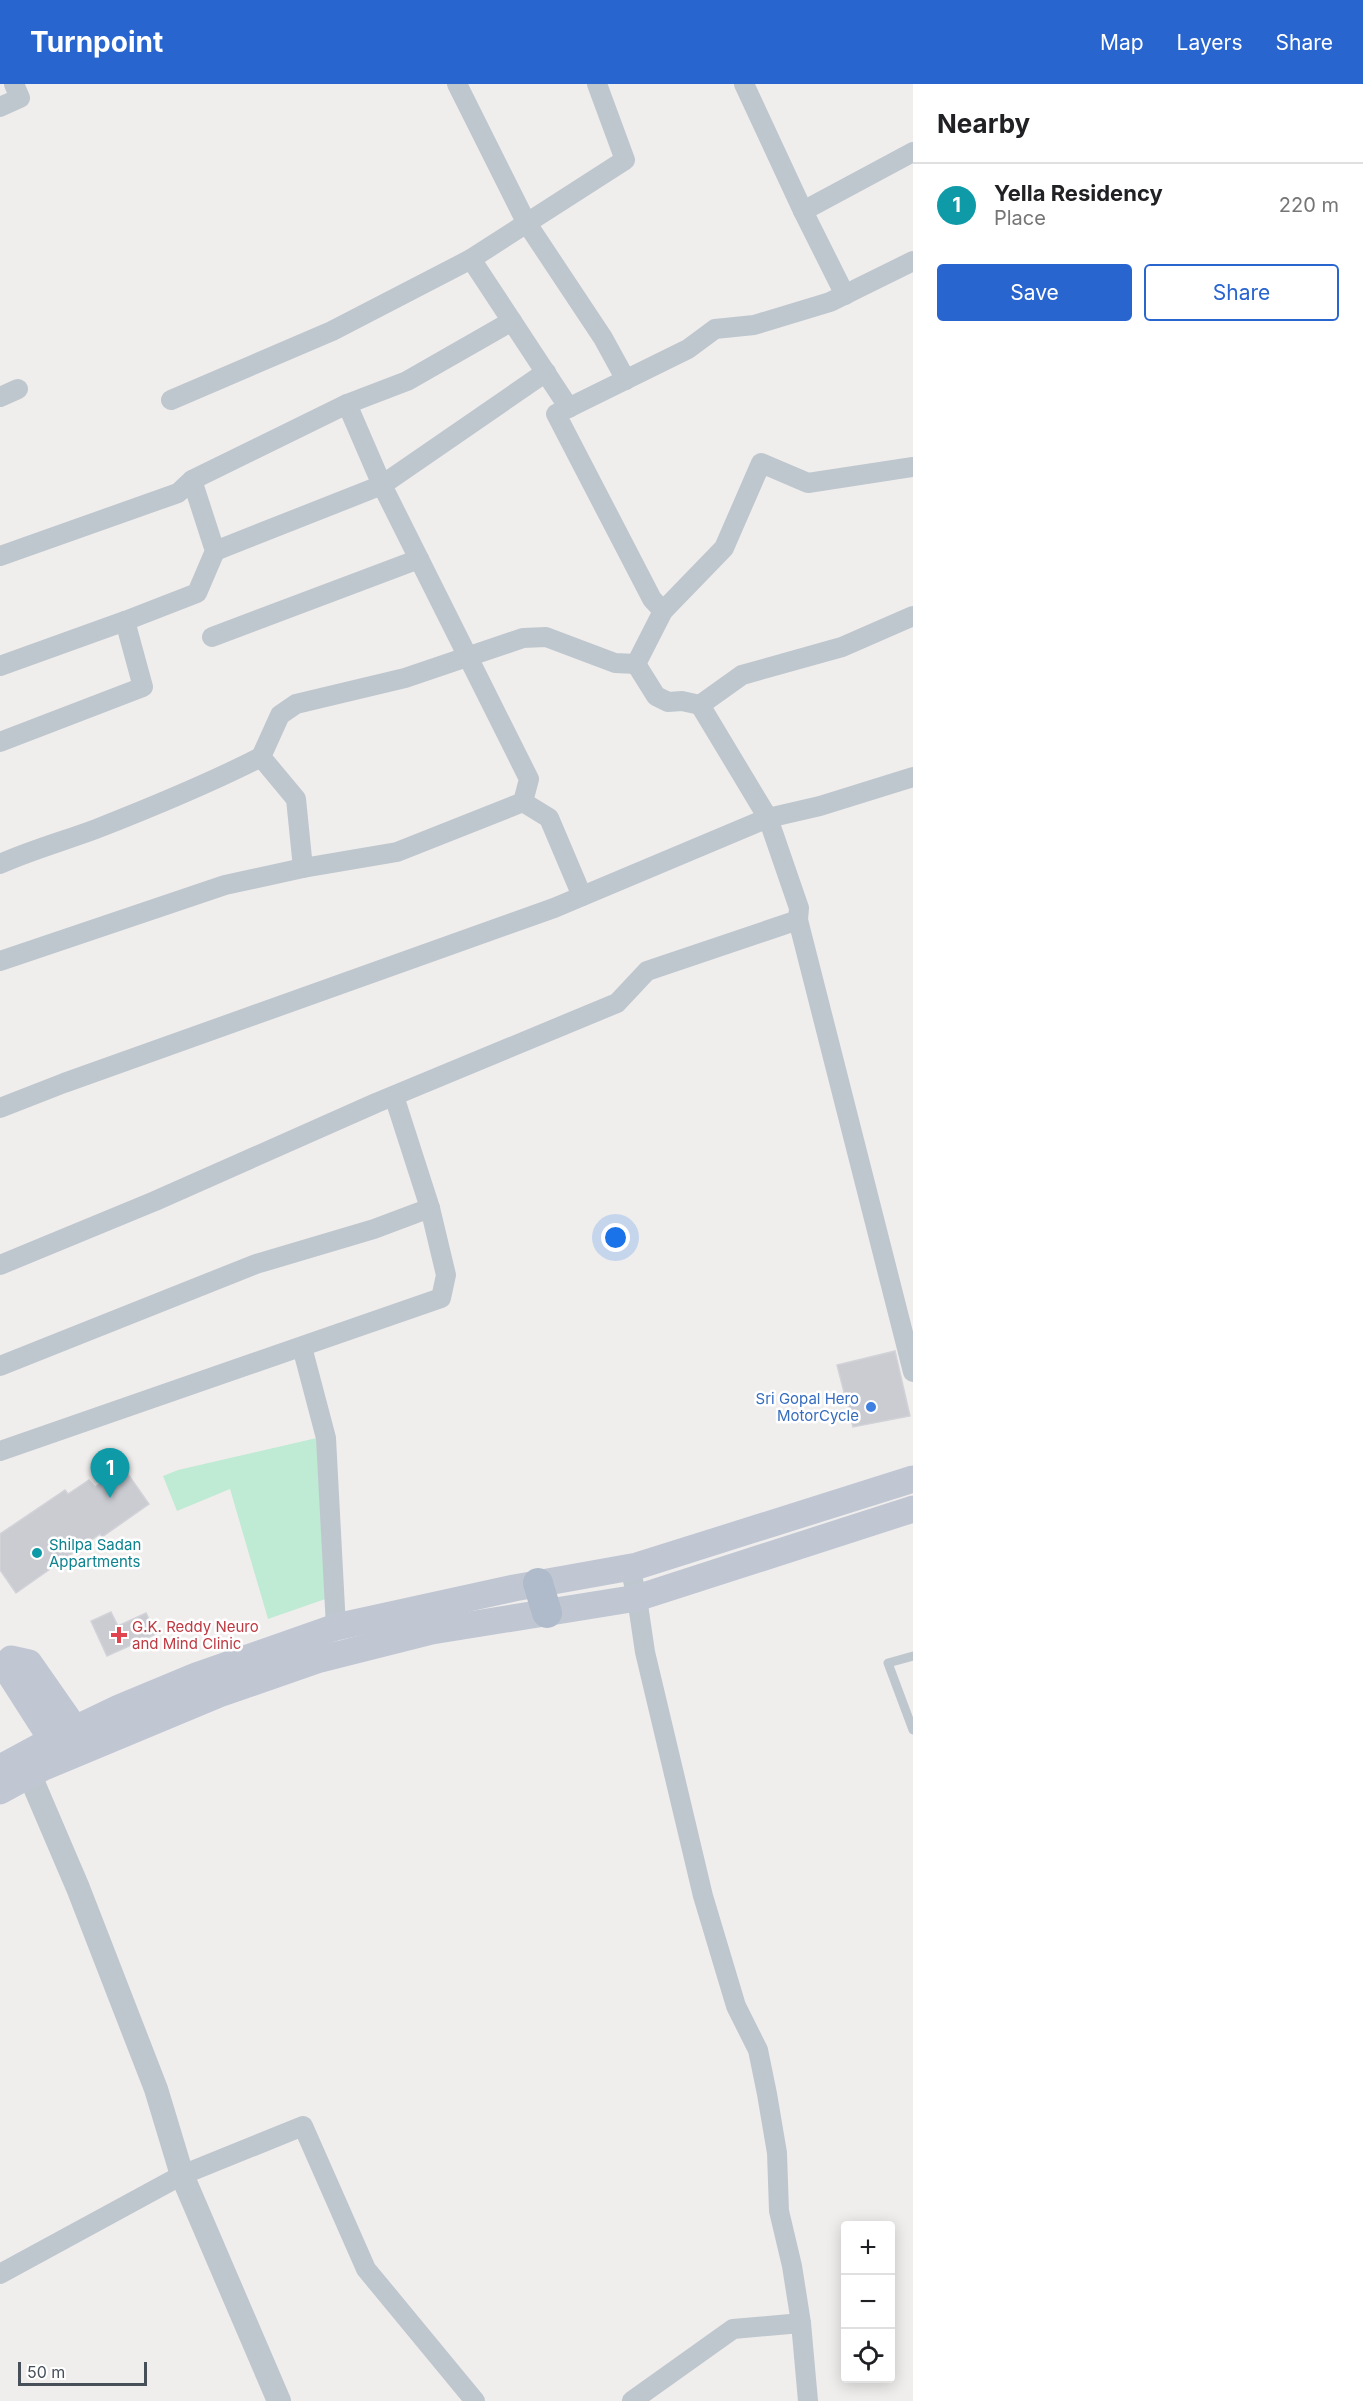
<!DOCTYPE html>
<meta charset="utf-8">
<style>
body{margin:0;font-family:Inter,sans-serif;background:#f6f6f6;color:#202124}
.controls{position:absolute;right:18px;bottom:18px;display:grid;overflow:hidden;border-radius:6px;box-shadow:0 3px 15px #0003}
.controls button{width:54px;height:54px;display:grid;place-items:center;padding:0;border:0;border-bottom:2px solid #e0e0e0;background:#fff;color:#202124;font:30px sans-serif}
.scale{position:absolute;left:18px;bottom:15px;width:129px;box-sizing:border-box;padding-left:6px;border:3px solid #474f59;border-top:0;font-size:16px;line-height:21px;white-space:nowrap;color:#474f59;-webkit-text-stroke:4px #fff;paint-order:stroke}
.you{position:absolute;left:616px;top:1154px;width:21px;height:21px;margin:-15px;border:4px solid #fff;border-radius:50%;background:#1a73e8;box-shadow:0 0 0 9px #1a73e833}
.badge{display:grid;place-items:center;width:39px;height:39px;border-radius:50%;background:#2965cf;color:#fff;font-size:20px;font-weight:700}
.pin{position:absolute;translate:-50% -50px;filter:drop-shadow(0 2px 3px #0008)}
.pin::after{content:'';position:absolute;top:32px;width:21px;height:18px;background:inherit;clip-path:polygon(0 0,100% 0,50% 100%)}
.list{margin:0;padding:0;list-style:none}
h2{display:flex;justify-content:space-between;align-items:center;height:78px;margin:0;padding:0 24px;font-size:26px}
h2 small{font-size:20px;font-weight:400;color:#757577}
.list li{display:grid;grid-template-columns:39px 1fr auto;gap:18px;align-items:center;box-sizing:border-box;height:84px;padding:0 24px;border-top:2px solid #e0e0e0}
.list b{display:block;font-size:22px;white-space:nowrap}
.list p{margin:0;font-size:20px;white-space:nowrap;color:#757577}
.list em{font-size:20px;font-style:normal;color:#757577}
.actions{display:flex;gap:12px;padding:18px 24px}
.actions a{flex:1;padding:14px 0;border:2px solid #2965cf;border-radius:6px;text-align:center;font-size:21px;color:#2965cf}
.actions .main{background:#2965cf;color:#fff}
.icon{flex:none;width:33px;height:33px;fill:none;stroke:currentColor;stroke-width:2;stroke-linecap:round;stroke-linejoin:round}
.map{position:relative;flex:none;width:913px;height:2317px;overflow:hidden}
header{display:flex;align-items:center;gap:36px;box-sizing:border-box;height:84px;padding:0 30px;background:#2965cf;color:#fff}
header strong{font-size:28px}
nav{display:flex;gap:33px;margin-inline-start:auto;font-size:21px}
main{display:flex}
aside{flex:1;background:#fff}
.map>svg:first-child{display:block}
.green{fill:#bfead3}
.building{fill:#cbccd2;stroke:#d2d3d8;stroke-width:1.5}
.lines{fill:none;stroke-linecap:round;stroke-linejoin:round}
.service{stroke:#bfc7ce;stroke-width:9}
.minor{stroke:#bfc7ce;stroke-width:20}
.tertiary{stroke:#bfc7ce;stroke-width:24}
.secondary{stroke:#c0c7d3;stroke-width:27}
.primary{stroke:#afbbca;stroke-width:30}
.shop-dot{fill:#3f7fe0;stroke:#fff;stroke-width:2}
.culture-dot{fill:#0f9aa8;stroke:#fff;stroke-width:2}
.health-dot{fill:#e0444e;stroke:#fff;stroke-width:2}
.labels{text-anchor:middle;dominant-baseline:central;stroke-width:5;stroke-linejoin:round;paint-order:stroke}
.shop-label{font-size:15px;fill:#366cbe;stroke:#fff;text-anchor:end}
.culture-label{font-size:15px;fill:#0d838f;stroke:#fff;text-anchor:start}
.health-label{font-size:15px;fill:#be3a42;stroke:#fff;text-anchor:start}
</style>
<header>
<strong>Turnpoint</strong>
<nav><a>Map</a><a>Layers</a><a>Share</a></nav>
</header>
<main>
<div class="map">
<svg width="913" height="2317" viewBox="0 0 913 2317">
<rect width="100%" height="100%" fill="#f0eeed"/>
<path class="green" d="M321,1353l13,159 -66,23 -38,-130 -53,22 -14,-35 15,-6z"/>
<g class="building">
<path d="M895,1267l15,65 -57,11 -16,-62z"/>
<path d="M123,1383l26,37 -47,33 -2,-3 -84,59 -16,-23v-36l65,-44 3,4 21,-14 6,7z"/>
<path d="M111,1528l7,14 28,-13 10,21 -49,22 -16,-35z"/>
</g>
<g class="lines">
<path class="service" d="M913,1572l-25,7 25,67"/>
<g class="minor">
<path d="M457,0l69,138 77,116 23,42"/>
<path d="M744,0l59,127 42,84"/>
<path d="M0,23l20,-9 -6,-14"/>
<path d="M803,127l110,-59"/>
<path d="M471,175l98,149"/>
<path d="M0,313l18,-8"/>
<path d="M171,316l161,-69 139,-72 154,-99 -28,-76"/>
<path d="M192,396l155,-76 60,-23 105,-60"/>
<path d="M215,467l167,-66 -35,-81"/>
<path d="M0,472l178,-63 14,-13 23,71 -18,42 -72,28 18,66 -143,55"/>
<path d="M419,475l110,220 -6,23 26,16 33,78"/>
<path d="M663,527l-11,-12 -96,-185 132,-65 27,-20 39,-4 76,-23 83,-41"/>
<path d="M212,553l207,-78 -37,-74 164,-113"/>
<path d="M636,580l27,-53 61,-63 37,-85 47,20 105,-16"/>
<path d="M636,580l20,32 12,6 14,-1 18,4 68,113 31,90 -1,12"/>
<path d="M0,582l125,-45"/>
<path d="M700,621l42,-30 100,-28 71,-31"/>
<path d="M0,780c31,-14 64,-23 96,-35 56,-22 112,-45 165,-72"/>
<path d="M303,784l-7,-69 -35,-42 19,-42 16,-11 109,-26 118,-40 23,-1 69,26 21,1"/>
<path d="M0,877l225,-76 78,-17 94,-16 126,-50"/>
<path d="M0,1024l64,-25 490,-175 214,-90 52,-12 93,-29"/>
<path d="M0,1181l155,-64 221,-98 241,-100 30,-32 151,-51 115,452"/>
<path d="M302,1263l24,91 10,189"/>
<path d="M0,1282l256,-102 118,-35 56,-21"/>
<path d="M0,1367l441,-153 5,-23 -16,-67 -36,-112"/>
<path d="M630,1483l7,31 8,54 58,244 33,110 22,44 9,44 10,59 2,58 13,55 9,57 7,78"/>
<path d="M0,2190l182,-99 121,-49 63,143 109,132"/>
<path d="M632,2317l101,-72 68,-6"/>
</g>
<path class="tertiary" d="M22,1673l56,131 78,201 26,86 97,226"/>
<g class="secondary">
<path d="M52,1656l-41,-64v-17l18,4 46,66"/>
<path d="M0,1684l48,-26 71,-34 77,-32 140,-49 178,-39 123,-22 276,-87"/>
<path d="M0,1707l44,-24 175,-73 98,-34 115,-29 205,-33 276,-89"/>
</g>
<path class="primary" d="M538,1499l9,30"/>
</g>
<circle class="shop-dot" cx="871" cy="1323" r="6"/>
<circle class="culture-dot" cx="37" cy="1469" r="6"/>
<path class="health-dot" d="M116 1542h6v6h6v6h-6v6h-6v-6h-6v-6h6z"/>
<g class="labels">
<g class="shop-label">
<text x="859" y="1314">Sri Gopal Hero<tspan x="859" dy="17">MotorCycle</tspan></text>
</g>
<g class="culture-label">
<text x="49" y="1460">Shilpa Sadan<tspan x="49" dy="17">Appartments</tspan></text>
</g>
<g class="health-label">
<text x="132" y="1542">G.K. Reddy Neuro<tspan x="132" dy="17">and Mind Clinic</tspan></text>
</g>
</g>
</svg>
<div class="controls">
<button>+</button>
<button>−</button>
<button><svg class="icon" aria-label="locate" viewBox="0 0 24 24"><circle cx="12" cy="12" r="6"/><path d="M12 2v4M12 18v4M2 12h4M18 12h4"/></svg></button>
</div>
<div class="scale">50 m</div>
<div class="you"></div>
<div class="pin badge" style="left:110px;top:1414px;background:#0f9aa8">1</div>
</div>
<aside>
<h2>Nearby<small></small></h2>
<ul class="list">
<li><span class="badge" style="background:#0f9aa8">1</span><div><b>Yella Residency</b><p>Place</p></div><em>220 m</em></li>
</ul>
<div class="actions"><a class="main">Save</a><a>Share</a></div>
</aside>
</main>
